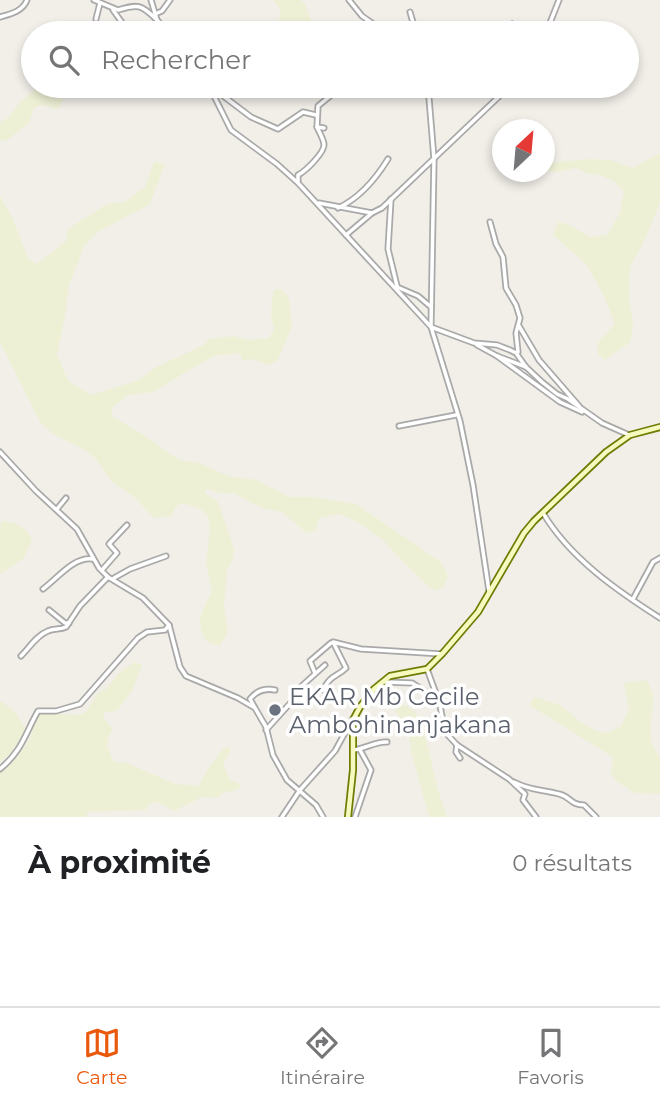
<!DOCTYPE html>
<html lang="fr">
<meta charset="utf-8">
<style>
body{margin:0;font-family:Montserrat,sans-serif;background:#f2f2f2;color:#202124}
.compass{position:absolute;left:492px;top:119px;width:63px;height:63px;border-radius:50%;background:#fff;box-shadow:0 4px 10px #0003;rotate:26deg}
.list{margin:0;padding:0;list-style:none}
h2{display:flex;justify-content:space-between;align-items:center;height:91px;margin:0;padding:0 28px;font-size:30px}
h2 small{font-size:23px;font-weight:400;color:#757577}
.icon{flex:none;width:38px;height:38px;fill:none;stroke:currentColor;stroke-width:2;stroke-linecap:round;stroke-linejoin:round}
.map{position:relative;flex:none;width:660px;height:817px;overflow:hidden}
.search{position:absolute;background:#fff;box-shadow:0 4px 10px #0003;left:21px;right:21px;top:21px;height:77px;display:flex;align-items:center;gap:18px;box-sizing:border-box;padding:0 24px;border-radius:38px;color:#757577;font-size:26px}
.sheet{height:189px;background:#fff}
nav{display:flex;justify-content:space-around;align-items:center;box-sizing:border-box;height:98px;border-top:2px solid #e0e0e0;background:#fff;font-size:19px;color:#757577}
nav a{display:grid;justify-items:center;gap:4px}
nav .on{color:#ea580c}
.map>svg:first-child{display:block}
.farmland{fill:#eef0d5}
.lines{fill:none;stroke-linecap:round;stroke-linejoin:round}
.street-casing{stroke:#a9a9a9;stroke-width:7}
.secondary-casing{stroke:#707d05;stroke-width:8}
.street{stroke:#fff;stroke-width:3.5}
.secondary{stroke:#f7fabf;stroke-width:4.5}
.worship-dot{fill:#6b7280;stroke:#fff;stroke-width:2.5}
.labels{text-anchor:middle;dominant-baseline:central;stroke-width:7;stroke-linejoin:round;paint-order:stroke}
.worship-label{font-size:24px;fill:#5b616d;stroke:#fff;text-anchor:start}
</style>
<div class="map">
<svg width="660" height="817" viewBox="0 0 660 817">
<rect width="100%" height="100%" fill="#f2efe9"/>
<g class="farmland">
<path d="M273,0h27l5,4 6,16 19,13h-67l16,-12 1,-12z"/>
<path d="M39,86h14l5,4 6,6 -4,11 -4,2 -14,-4 -8,3 -5,15 -22,17 -7,1v-19l8,-4 12,-16z"/>
<path d="M660,153v50l-18,43 -12,20 -1,29 4,31 -3,16 -25,18 -7,-6v-11l17,-19 -11,-28 -17,-31 -34,-30 5,-13 12,3 19,12 18,-2 13,-22 4,-21 -9,-10 -17,-8h-9l-13,-6 -18,4 -13,-1v-8l45,-4 21,1 21,8z"/>
<path d="M154,162l11,2 -15,40 -54,29 -12,14 -15,38 -4,32 -8,37 11,27 23,14 48,-15 17,-13 48,-22 5,-6 25,-3 13,4 22,-2 5,-9 -3,-14 2,-23 5,-3 5,1 6,9 3,27 -14,34 -9,5 -18,-6 -8,2 -4,-8 -26,3 -60,36 -25,3 -17,14 2,8 31,18 35,25 18,2 31,14 29,4 32,17h25l42,7 86,59 6,14 -4,9 -8,5 -7,-4 -26,-25 -20,-22 -27,-19 -17,-7 -20,4 -4,13 -8,2 -25,-21 -20,-4 -29,-15h-14l-13,-4 -1,4 13,9 16,47 -1,10 -6,11 -3,36 4,27 -8,12 -8,-1 -7,-4 -4,-10 -1,-13 12,-27 -6,-28 4,-34 -2,-11 -7,-8 -20,-6 -6,5 -3,8 -18,2 -20,-21 -22,-15 -16,-23 -12,-10 -31,-15 -13,-12 -40,-80v-146l12,21 16,41 9,6 29,-23 2,-11 6,-5 33,-21 18,-2 20,-15z"/>
<path d="M3,521l12,2 12,8 5,10 -9,18 -23,15v-49z"/>
<path d="M135,662l7,3 -9,24 -16,22 -12,1 -2,5 10,12 -4,6 -2,11 7,16h11l50,22 24,2 7,-14 17,-24 5,-1 3,2 -8,16 7,15 10,4 -1,4 -8,4 -5,-1 -10,7 -14,-1 -26,13h-4l-14,-8 -6,1 -7,7 -57,2 -2,5h-86v-45l17,-14 13,-20 5,-16 6,-9 38,2 7,-3 11,-18 9,-5 14,-17z"/>
<path d="M646,680l3,4 5,13 -4,31 2,17 8,12v37l-26,-1 -19,-13 -4,-6 2,-17 -84,-52 6,-8 25,8 22,18 15,8 11,2 13,-7 8,-17 -5,-26z"/>
<path d="M0,701l14,10 12,18 -8,18 -18,15z"/>
<path d="M406,705l9,7 8,14 15,64 9,27h-18l-17,-62 -3,-21 -14,-24 5,-4z"/>
</g>
<g class="lines">
<defs>
<g id="street">
<path d="M94,0l24,10c20,-6 23,-6 39,10"/>
<path d="M151,0l6,20 12,13"/>
<path d="M349,0l13,16 24,17"/>
<path d="M113,10l10,14"/>
<path d="M410,12l6,21"/>
<path d="M155,14l7,-3 8,-11"/>
<path d="M0,17c11,-3 23,-6 27,-17"/>
<path d="M96,19l4,-16"/>
<path d="M512,24l5,9"/>
<path d="M185,33l5,-6"/>
<path d="M546,33l13,-33"/>
<path d="M209,86l22,44 46,34 21,19 133,144 29,94 13,64 16,106"/>
<path d="M424,86l4,10"/>
<path d="M428,86l6,73 -3,168 43,16 23,2 13,5 6,3 10,14 16,15 15,12 11,5 34,24 27,12"/>
<path d="M211,90l7,2 33,25 27,12 25,-17 13,3"/>
<path d="M324,128l-7,-1 1,-21 22,-18"/>
<path d="M298,182v-7c8,-4 27,-23 26,-31 -1,-6 -5,-12 -7,-17"/>
<path d="M391,199l-3,50 9,37"/>
<path d="M319,203l53,10 10,-5 128,-122"/>
<path d="M338,208c22,-10 37,-28 50,-49"/>
<path d="M490,222l6,22 7,13 3,31 10,17 4,13 -4,15 2,19"/>
<path d="M346,235l26,-22"/>
<path d="M397,287l21,9 13,11"/>
<path d="M519,326l20,34 40,46"/>
<path d="M477,345l20,11 29,11"/>
<path d="M497,356l63,46 22,10"/>
<path d="M399,426l57,-11"/>
<path d="M0,452l36,39 41,38 22,39 9,9 35,21 26,27 11,42 6,9 52,22 17,10 11,19 7,28 14,25 29,25 7,12"/>
<path d="M57,509l9,-11"/>
<path d="M543,513c27,45 73,77 117,105"/>
<path d="M102,570l15,-17 -8,-9 18,-19"/>
<path d="M114,578l16,-9 36,-13"/>
<path d="M43,589c15,-11 31,-33 50,-30"/>
<path d="M633,599l20,-37 7,-4"/>
<path d="M49,610l16,13h4"/>
<path d="M21,656c8,-8 16,-21 27,-25 6,-3 12,-1 18,-4l14,-21 28,-29"/>
<path d="M427,669l11,30"/>
<path d="M315,673l-5,-12 21,-18"/>
<path d="M385,682l27,1 27,17 6,32 12,13 52,34 16,15 -2,6 13,17"/>
<path d="M323,690c7,-15 14,-13 23,-22l-13,-26 28,7 81,5"/>
<path d="M254,706l-4,-7c7,-9 15,-11 25,-9"/>
<path d="M266,730l28,-31 1,-7 30,-27"/>
<path d="M457,745l-1,7 4,6"/>
<path d="M353,750c12,-1 23,-9 34,-8"/>
<path d="M0,769c22,-18 25,-35 38,-58h18l24,-7 58,-66 9,-6 18,-2 4,-5"/>
<path d="M514,782c17,9 27,7 45,12 11,2 11,11 25,11l12,12"/>
<path d="M282,817l18,-27 35,-39 17,-31"/>
<path d="M355,817l16,-47 -11,-20"/>
</g>
<path id="secondary" d="M348,817l5,-47v-50l7,-13 14,-18 16,-13 37,-7 15,-15 36,-42 46,-79 10,-12 72,-69 24,-17 30,-8"/>
</defs>
<use href="#street" class="street-casing"/>
<use href="#secondary" class="secondary-casing"/>
<use href="#street" class="street"/>
<use href="#secondary" class="secondary"/>
</g>
<circle class="worship-dot" cx="275" cy="710" r="7"/>
<g class="labels">
<g class="worship-label">
<text x="289" y="696">EKAR Mb Cecile<tspan x="289" dy="28">Ambohinanjakana</tspan></text>
</g>
</g>
</svg>
<svg class="compass" viewBox="-18 -18 36 36"><path d="M0-13l5 13h-10z" fill="#e53935"/><path d="M0 13l5-13h-10z" fill="#757577"/></svg>
<div class="search"><svg class="icon" aria-label="search" viewBox="0 0 24 24"><circle cx="10" cy="10" r="6"/><path d="M15 15l6 6"/></svg>Rechercher</div>
</div>
<section class="sheet">
<h2>À proximité<small>0 résultats</small></h2>
<ul class="list">
</ul>
</section>
<nav>
<a class="on"><svg class="icon" aria-label="map" viewBox="0 0 24 24"><path d="M3 6l6-2 6 2 6-2v14l-6 2-6-2-6 2zM9 4v14M15 6v14"/></svg>Carte</a>
<a><svg class="icon" aria-label="directions" viewBox="0 0 24 24"><path d="M12 3l9 9-9 9-9-9zM9 14v-3h6M13 9l2 2-2 2"/></svg>Itinéraire</a>
<a><svg class="icon" aria-label="saved" viewBox="0 0 24 24"><path d="M7 4h10v16l-5-4-5 4z"/></svg>Favoris</a>
</nav>
